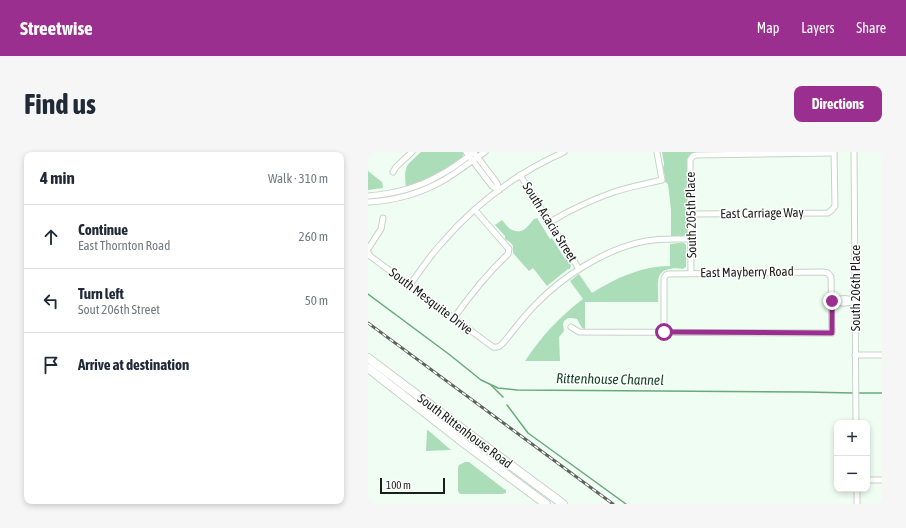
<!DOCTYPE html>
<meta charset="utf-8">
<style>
body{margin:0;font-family:"Asap Condensed",sans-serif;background:#f6f6f7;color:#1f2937}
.controls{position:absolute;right:12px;bottom:12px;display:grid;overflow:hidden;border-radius:8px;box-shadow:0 2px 6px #0003}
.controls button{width:36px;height:36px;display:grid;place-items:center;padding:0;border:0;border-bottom:1px solid #e0e1e3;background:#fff;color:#1f2937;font:20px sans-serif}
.scale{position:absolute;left:12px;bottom:10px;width:65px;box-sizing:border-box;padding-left:4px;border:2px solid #1a1f1b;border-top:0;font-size:11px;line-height:14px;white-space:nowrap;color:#1a1f1b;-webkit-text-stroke:3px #fff;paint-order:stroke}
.stop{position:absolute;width:12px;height:12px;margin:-9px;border:3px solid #9b2f8f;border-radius:50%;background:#fff}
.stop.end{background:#9b2f8f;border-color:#fff;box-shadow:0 1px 4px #0008}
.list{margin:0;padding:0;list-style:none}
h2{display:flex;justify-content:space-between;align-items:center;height:52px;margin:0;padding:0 16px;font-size:17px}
h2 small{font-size:13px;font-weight:400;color:#747a83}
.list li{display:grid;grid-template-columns:26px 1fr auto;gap:12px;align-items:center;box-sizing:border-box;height:64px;padding:0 16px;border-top:1px solid #e0e1e3}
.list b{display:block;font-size:15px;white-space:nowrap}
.list p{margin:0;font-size:13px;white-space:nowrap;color:#747a83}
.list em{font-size:13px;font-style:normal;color:#747a83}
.icon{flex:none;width:22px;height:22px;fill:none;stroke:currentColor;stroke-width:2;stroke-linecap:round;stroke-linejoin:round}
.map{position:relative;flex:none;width:514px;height:352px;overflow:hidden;border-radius:8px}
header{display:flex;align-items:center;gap:24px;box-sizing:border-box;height:56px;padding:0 20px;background:#9b2f8f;color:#fff}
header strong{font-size:19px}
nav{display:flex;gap:22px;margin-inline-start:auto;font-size:14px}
.intro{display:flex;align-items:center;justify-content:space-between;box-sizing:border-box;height:96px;padding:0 24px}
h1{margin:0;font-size:28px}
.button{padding:10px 18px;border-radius:8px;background:#9b2f8f;color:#fff;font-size:14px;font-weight:700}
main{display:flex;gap:24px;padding:0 24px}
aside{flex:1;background:#fff;border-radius:8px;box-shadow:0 2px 6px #0003}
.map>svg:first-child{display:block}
.green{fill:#abdeb8}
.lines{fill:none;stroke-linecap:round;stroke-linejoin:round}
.stream{stroke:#69aa7c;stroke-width:1.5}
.minor-casing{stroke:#c6d3c9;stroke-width:7}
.primary-casing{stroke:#c6d3c9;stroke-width:10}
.minor{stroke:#fff;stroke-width:5}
.primary{stroke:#fff;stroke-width:8}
.rail-casing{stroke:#5d645e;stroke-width:3}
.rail{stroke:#fff;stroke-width:1.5;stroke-dasharray:4.5;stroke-linecap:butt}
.route{stroke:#9b2f8f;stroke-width:5}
.labels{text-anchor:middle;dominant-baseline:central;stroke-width:3;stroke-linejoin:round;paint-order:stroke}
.street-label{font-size:13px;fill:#1a1f1b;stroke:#fff}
.water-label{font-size:14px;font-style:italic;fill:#154627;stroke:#fff}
</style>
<header>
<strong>Streetwise</strong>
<nav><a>Map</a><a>Layers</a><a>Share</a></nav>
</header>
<div class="intro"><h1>Find us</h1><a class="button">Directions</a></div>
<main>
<aside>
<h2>4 min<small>Walk · 310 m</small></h2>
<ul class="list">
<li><svg class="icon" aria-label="ahead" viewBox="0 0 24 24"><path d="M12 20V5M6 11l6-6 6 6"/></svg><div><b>Continue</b><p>East Thornton Road</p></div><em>260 m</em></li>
<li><svg class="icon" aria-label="left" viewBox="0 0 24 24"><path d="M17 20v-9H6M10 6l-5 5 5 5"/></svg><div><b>Turn left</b><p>Sout 206th Street</p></div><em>50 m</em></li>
<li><svg class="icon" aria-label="arrive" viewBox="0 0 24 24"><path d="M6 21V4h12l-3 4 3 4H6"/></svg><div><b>Arrive at destination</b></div></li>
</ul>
</aside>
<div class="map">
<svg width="514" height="352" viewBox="0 0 514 352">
<rect width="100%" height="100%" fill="#f0fdf3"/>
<g class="green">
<path d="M53,0h43c-1,14 -46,31 -58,35 -2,-22 -1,-20 15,-35z"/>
<path d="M294,0h36c-6,0 -10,3 -11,9v73l-4,2h-12v-26l-3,-26 -4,-3 1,-4 -2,-9 1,-4z"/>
<path d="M0,19l14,11 1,6 -15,2z"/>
<path d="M169,66l13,21 2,-1 13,21 4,2 2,5 -1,3h-2l-21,17 -14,-18 -4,3 -16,-18v-7l-2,-3 -6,-4v-3l-10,-11 7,-5c2,2 4,5 6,7 6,6 15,6 20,-1 2,-2 4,-5 6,-7z"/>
<path d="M311,91c3,-1 5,-1 7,2v22l-3,2c-6,-1 -11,-1 -17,1 -12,4 -7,21 -8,32h-73v27l-3,-1 -5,-9 -5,-1h-4l-4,3 -1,3 1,7 -5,6 1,24h-35c16,-24 34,-44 58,-62l-13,-18 9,-7 13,19c24,-15 50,-27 78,-27v-22z"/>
<path d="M59,278l2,1 22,19 -25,1z"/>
<path d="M97,310h4l35,27 2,1v3l-4,1h-42l-2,-3v-23l1,-3z"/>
</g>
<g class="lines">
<g class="stream">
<path d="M0,142l82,61 31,25 17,8 19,2 288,2 49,1"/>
<path d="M123,233l12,12"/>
<path d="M490,241h24"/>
<path d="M139,253l21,28 98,71"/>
</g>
<defs>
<g id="minor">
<path d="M98,0l26,34 7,4"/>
<path d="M486,0l2,271"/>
<path d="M107,2l22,29 2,7"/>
<path d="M25,20l3,-5 16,-15"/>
<path d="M152,23l59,94"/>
<path d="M0,44c25,-2 50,-8 72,-21 12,-6 23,-15 34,-23"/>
<path d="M0,50c26,-1 54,-9 76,-22 14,-8 27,-19 41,-28"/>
<path d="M323,62l137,-1c3,-2 5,-4 7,-7l-1,-54"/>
<path d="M182,70c20,-12 41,-22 64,-30 15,-5 31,-8 48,-12l-5,-28"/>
<path d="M0,97l13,-20 2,-11"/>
<path d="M0,100l2,4 123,91c5,1 7,-1 10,-4 11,-13 21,-27 33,-39 27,-28 71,-56 110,-63 14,-3 30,-2 45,-2"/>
<path d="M323,121l-1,-111v-2l3,-4 4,-1 137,-2"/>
<path d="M42,133c10,-14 19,-28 31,-41 33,-39 76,-71 123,-92"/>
<path d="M464,149c8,-3 15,-4 23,0"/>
<path d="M464,149c8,3 15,3 23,0"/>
<path d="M86,166c16,-23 33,-44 54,-64l1,-5 -2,-2 -32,-37"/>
<path d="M203,175l8,5 253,1 -1,-56 -3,-4 -5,-1 -155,2 -2,1 -2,3v54"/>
<path d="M487,203h27"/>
<path d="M499,328h15"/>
<path d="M489,352v-15"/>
</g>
<g id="primary">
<path d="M0,206l149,112 46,34"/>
<path d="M0,216l96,75 82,61"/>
</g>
</defs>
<use href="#minor" class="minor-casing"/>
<use href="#primary" class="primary-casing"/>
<use href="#minor" class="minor"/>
<use href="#primary" class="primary"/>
<defs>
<path id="rail" d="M0,171l245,181"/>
</defs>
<use href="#rail" class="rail-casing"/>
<use href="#rail" class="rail"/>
</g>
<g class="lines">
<path class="route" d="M296,180l168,1v-32"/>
</g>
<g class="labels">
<g class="street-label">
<text transform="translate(394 61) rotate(-1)">East Carriage Way</text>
<text transform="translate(323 63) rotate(-91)">South 205th Place</text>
<text transform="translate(182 70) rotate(58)">South Acacia Street</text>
<text transform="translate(379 120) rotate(-1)">East Mayberry Road</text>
<text transform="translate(487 136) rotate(-90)">South 206th Place</text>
<text transform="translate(63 149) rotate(37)">South Mesquite Drive</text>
<text transform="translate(97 279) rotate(37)">South Rittenhouse Road</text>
</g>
<g class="water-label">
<text transform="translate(242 227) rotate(1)">Rittenhouse Channel</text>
</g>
</g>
</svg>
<div class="controls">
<button>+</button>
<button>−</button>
</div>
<div class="scale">100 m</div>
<div class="stop" style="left:296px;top:180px"></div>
<div class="stop end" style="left:464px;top:149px"></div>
</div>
</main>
